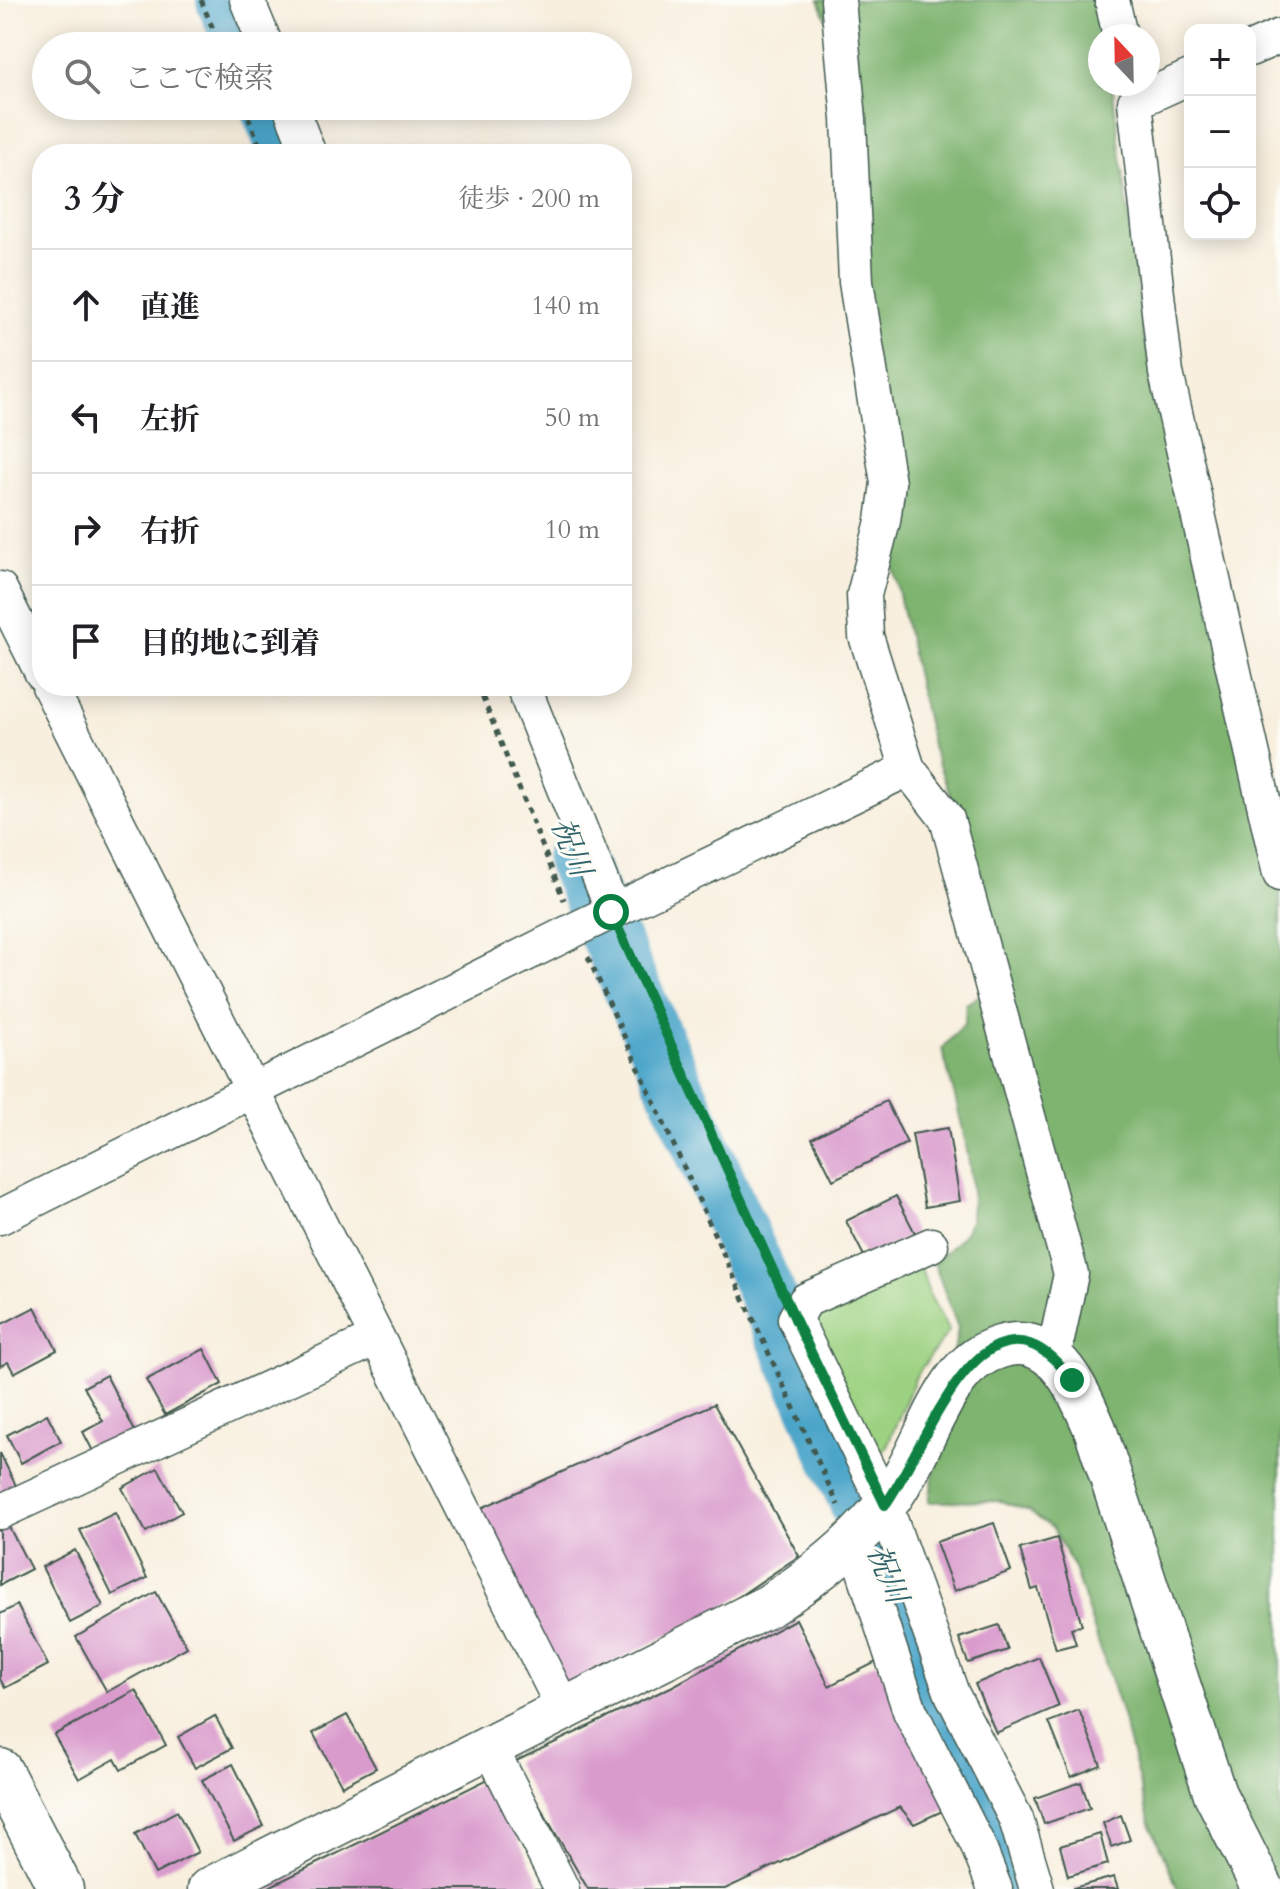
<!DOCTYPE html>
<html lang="ja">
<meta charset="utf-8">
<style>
body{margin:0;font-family:Cardo,"Noto Serif JP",serif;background:#f2f2f2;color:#202124}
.controls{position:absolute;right:24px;top:24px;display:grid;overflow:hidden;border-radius:16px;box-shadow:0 4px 20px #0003}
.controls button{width:72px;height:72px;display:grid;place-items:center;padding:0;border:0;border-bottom:2px solid #e0e0e0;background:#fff;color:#202124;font:40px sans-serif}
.compass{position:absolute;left:1088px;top:24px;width:72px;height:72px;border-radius:50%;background:#fff;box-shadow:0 4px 20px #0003;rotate:338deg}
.stop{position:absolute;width:24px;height:24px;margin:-18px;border:6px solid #0b8043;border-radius:50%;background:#fff}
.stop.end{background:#0b8043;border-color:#fff;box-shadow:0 2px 8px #0008}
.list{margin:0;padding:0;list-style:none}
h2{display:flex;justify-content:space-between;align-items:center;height:104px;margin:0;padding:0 32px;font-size:34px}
h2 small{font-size:26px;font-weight:400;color:#757577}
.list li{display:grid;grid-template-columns:52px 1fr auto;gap:24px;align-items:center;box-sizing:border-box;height:112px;padding:0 32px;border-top:2px solid #e0e0e0}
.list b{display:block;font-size:30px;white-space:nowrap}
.list em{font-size:26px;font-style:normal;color:#757577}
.icon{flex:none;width:44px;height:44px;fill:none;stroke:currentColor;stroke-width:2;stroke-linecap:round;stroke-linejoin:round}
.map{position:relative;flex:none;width:1280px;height:1889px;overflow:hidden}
.search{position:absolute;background:#fff;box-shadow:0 4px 20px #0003;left:32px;top:32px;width:600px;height:88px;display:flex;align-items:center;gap:20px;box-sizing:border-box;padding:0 28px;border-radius:44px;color:#757577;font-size:30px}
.panel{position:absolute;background:#fff;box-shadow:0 4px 20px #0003;left:32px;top:144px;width:600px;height:552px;border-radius:32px}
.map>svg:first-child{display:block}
.green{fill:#9dd282;stroke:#5e885b;stroke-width:2}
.forest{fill:#7eb470;stroke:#4e7852;stroke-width:2}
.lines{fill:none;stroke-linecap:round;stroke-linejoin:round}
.river{stroke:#4ba5c9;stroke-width:58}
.building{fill:#d99acc}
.minor-casing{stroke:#40584e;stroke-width:37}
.tertiary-casing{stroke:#40584e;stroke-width:45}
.primary-casing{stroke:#40584e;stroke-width:47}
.path{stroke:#40584e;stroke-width:5;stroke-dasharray:6 6;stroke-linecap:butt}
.minor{stroke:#fff;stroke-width:34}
.tertiary{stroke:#fff;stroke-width:42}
.primary{stroke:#fff;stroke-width:44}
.route{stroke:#0b8043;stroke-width:10}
.labels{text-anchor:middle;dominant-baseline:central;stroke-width:6;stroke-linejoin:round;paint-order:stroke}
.water-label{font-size:30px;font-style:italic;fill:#2e6168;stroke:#fdfcf7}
</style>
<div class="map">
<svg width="1280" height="1889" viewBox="0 0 1280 1889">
<rect width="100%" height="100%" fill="#fdfcf7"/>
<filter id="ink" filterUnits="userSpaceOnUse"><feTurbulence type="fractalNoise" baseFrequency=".0125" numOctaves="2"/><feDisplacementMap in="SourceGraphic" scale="16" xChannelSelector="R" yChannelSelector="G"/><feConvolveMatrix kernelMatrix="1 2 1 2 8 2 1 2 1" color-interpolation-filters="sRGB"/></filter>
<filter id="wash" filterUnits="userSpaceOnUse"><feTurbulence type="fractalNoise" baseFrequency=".006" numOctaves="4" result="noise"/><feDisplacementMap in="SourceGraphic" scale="32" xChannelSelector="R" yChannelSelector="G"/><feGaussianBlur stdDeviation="1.8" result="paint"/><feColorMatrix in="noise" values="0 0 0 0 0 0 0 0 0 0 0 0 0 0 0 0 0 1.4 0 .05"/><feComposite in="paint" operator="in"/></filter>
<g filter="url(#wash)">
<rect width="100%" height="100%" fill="#f8efde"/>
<path class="green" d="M920,1265l9,29 20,37 -32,43 -31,74 -9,6 -71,-154z"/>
<path class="forest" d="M819,0h282l5,36h-6v48h12l32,254 136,515v1036h-102l-28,-65 -28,-109 -48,-147 -21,-39 -24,-18 -29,-10 -71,1 29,-174 -24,-65c10,-10 23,-20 31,-31 22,-32 -13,-146 -23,-183l23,-26 1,-19 13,-8 17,-49 -15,-73 -48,-124 -50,-229 -38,-454z"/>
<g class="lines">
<g class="river">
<path d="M225,0l19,46"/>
<path d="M269,106l19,48"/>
<path d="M575,859l280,636 57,140 19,71 65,120 19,63"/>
</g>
</g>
<g id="blocks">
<g class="building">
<path d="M886,1101l21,42 -74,37 -21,-42z"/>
<path d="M948,1128l12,73 -35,6 -13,-73z"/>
<path d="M896,1196l19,37 -50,25 -19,-37z"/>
<path d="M35,1307l22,43 -43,23 -6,-11 -8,4v-41z"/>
<path d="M204,1349l18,35 -57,31 -19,-35z"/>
<path d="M106,1375l32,62 -41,22 -14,-27 20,-11 -19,-34z"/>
<path d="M714,1404l85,152 -74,50 -160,81 -88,-177z"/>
<path d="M47,1414l14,27 -40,22 -14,-28z"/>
<path d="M0,1453l19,39 -19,9z"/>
<path d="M158,1468l24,44 -36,20 -24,-44z"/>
<path d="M115,1513l32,65 -35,17 -32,-65z"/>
<path d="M994,1523l17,48 -57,20 -18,-49z"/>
<path d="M8,1525l23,44 -31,16v-56z"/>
<path d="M1057,1538l25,87 -11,3 5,16 -20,5 -18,-61 -6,2 -12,-41z"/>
<path d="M75,1550l28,56 -33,17 -28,-56z"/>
<path d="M156,1592l31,55 -80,45 -31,-55z"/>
<path d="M17,1605l31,60 -43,23 -5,-9v-65z"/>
<path d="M796,1619l33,67 47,-24 73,146 -35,16 -14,-17 -175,82h-137l-74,-127 159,-76z"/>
<path d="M999,1625l9,25 -40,13 -9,-25z"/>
<path d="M1039,1657l20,49 -63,27 -21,-49z"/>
<path d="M136,1690l30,55 -45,25 -6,-11 -36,20 -25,-44z"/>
<path d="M1079,1710l22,55 -30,12 -22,-55z"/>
<path d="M347,1715l29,53 -34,18 -29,-53z"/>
<path d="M215,1716l17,32 -37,20 -17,-31z"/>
<path d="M233,1764l31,62 -30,15 -32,-61z"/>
<path d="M488,1779l55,110h-278z"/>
<path d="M1081,1782l9,26 -46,16 -9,-26z"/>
<path d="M177,1811l21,41 -43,22 -20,-40z"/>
<path d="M1121,1815l9,25 -18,7 -9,-24z"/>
<path d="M1100,1834l8,30 -40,12 -8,-30z"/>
<path d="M1114,1877l4,12h-45v-1z"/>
</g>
</g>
</g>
<g filter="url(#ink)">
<use href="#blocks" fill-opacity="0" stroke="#40584e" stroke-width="2"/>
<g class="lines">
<defs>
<g id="minor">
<path d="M247,0l19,46"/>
<path d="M838,0l11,119 7,163 32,201 -5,38 -19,74 2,41 42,133 39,50 124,455 -18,84"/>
<path d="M1112,0l8,36"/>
<path d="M1250,49l30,-13"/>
<path d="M1190,77l-55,25 31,271 114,501"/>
<path d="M290,106l19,48"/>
<path d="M0,589l42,84"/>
<path d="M49,686l515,1023"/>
<path d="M523,686l90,225"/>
<path d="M0,1217l576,-288 332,-160"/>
<path d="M931,1245l-125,55 -11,19 90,186 67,189 64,125 21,70"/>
<path d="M0,1512l377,-174"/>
<path d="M854,1540l56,171 67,132 18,46"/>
<path d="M490,1747l72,142"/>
</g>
<path id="tertiary" d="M209,1889l561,-284c45,-29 90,-64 122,-109 25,-36 38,-81 64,-117 11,-15 27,-27 44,-32 54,-17 78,43 95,82l120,365 48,95"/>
<path id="primary" d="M0,1771l61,118"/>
</defs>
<use href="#minor" class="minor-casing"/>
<use href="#tertiary" class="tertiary-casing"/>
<use href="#primary" class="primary-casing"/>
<g class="path">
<path d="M201,0l19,46"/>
<path d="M244,106l19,48"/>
<path d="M478,686l86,214"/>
<path d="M626,941l152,341"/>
<path d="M588,957l250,548"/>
</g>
<use href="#minor" class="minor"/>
<use href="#tertiary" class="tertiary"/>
<use href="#primary" class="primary"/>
</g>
</g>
<g class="lines" filter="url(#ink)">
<path class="route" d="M611,912l184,407 90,186c40,-53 99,-244 187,-125"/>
</g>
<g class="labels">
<g class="water-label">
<text transform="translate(571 847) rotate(68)">祝川</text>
<text transform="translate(887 1574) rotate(68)">祝川</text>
</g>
</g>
</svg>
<div class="controls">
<button>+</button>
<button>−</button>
<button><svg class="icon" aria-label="locate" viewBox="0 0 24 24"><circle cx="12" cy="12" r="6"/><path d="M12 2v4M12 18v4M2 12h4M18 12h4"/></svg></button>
</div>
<svg class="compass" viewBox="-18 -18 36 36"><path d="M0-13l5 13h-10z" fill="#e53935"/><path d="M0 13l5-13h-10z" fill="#757577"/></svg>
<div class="stop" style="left:611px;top:912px"></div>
<div class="stop end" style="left:1072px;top:1380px"></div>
<div class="search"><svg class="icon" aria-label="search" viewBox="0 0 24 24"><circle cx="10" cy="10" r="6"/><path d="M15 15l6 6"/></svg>ここで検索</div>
<section class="panel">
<h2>3 分<small>徒歩 · 200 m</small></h2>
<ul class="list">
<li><svg class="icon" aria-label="ahead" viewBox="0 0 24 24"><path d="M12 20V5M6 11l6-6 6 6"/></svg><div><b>直進</b></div><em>140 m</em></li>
<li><svg class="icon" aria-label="left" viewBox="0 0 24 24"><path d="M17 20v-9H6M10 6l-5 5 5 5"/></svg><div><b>左折</b></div><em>50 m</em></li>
<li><svg class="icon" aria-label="right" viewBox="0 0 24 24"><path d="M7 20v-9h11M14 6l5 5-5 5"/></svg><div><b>右折</b></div><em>10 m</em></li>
<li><svg class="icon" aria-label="arrive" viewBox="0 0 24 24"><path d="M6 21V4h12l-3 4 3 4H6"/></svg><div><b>目的地に到着</b></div></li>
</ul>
</section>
</div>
